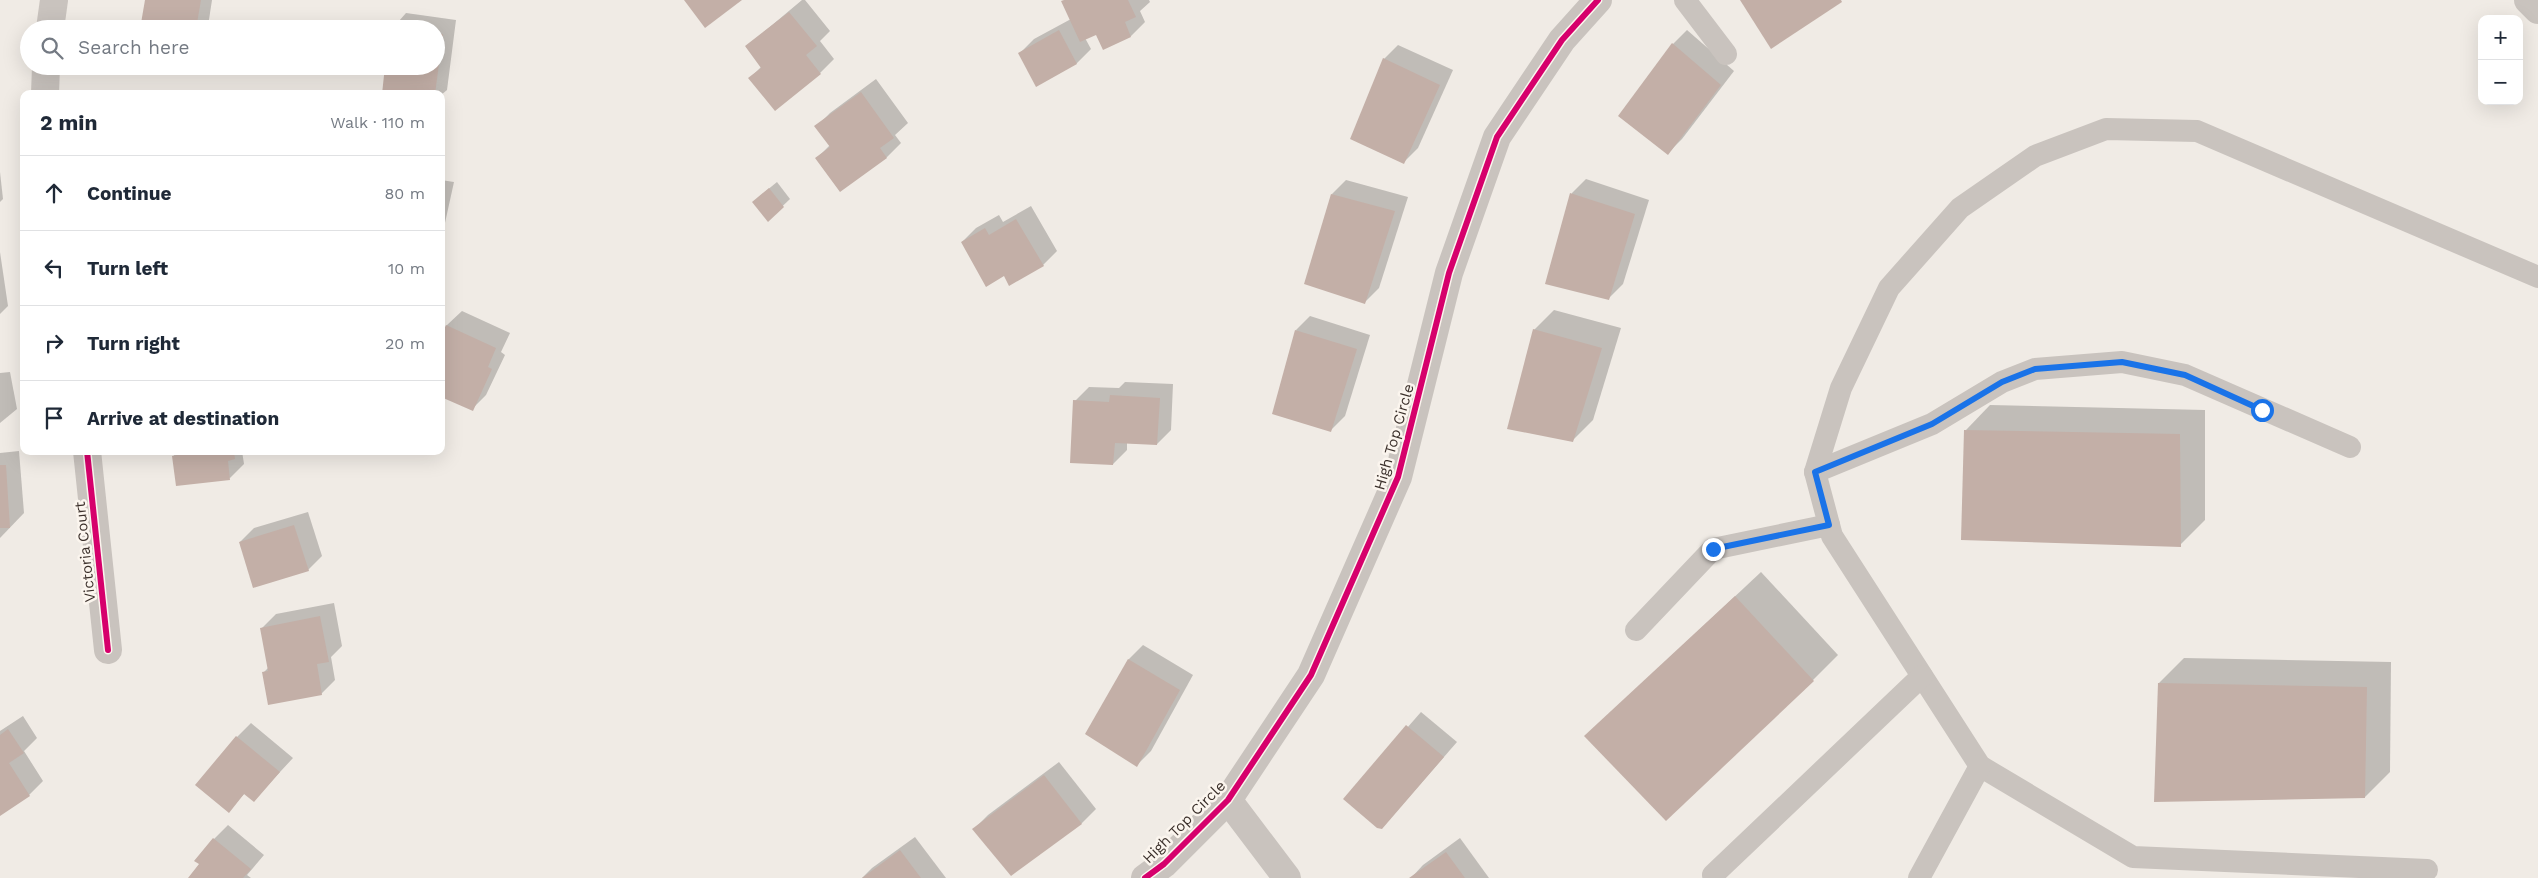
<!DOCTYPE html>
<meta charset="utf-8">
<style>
body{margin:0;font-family:"Work Sans",sans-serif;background:#f6f6f7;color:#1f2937}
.controls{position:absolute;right:15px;top:15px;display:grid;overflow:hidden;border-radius:10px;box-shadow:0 5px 20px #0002}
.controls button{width:45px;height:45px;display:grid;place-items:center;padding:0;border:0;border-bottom:1px solid #e0e1e3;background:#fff;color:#1f2937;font:25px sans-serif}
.stop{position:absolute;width:15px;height:15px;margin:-11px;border:4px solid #1a73e8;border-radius:50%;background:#fff}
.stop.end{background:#1a73e8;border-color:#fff;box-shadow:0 1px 5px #0008}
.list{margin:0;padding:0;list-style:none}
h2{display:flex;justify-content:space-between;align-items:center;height:65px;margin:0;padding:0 20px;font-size:21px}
h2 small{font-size:16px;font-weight:400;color:#747a83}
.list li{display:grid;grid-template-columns:32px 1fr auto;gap:15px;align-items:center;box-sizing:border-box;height:75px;padding:0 20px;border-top:1px solid #e0e1e3}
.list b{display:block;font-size:19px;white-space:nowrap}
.list em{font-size:16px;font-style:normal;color:#747a83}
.icon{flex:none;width:28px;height:28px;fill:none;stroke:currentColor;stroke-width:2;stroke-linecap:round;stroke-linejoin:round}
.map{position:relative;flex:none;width:2538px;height:878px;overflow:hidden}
.search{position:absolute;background:#fff;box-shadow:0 5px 20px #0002;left:20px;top:20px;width:425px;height:55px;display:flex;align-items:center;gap:12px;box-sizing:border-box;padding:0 18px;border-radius:28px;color:#747a83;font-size:19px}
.panel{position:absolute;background:#fff;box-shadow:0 5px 20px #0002;left:20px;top:90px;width:425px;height:365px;border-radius:10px}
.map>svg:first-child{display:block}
.shadow{fill:#0003}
.building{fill:#c3afa7}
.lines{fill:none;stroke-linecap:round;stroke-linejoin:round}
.service{stroke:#c9c3be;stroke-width:22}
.minor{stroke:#c9c3be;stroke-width:28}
.tertiary{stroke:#c9c3be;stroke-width:28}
.cycleway-casing{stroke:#fbf5ee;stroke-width:9}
.cycleway{stroke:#d6006c;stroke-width:6}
.route{stroke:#1a73e8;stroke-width:6}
.labels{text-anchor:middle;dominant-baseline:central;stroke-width:5;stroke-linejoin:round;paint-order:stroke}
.street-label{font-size:15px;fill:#3b302b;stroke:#fbf5ee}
</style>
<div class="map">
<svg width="2538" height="878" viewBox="0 0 2538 878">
<rect width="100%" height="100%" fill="#f0ebe5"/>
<g class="shadow">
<path d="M146,0h66l-4,26 -4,3h-62z"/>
<path d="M802,0h3l25,31 -10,10 14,18 -14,14 -70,5 12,-12 -16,-19z"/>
<path d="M1064,0h85l1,2 -10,9 5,11 -14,14 -28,12 -6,-15 -12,5 6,11 -14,14 -40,22 -17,-32 14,-14 37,-20z"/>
<path d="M406,13l50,7 -9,70 -6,5 -58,-1 53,-28v-37h-44z"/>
<path d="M1687,30l47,41 -52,68 -14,14 -49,-37 54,-72z"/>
<path d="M1398,45l55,25 -35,78 -14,14 -20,-103z"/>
<path d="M876,79l32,44 -13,12 6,8 -14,14 -46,33 -24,-32 13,-13 -14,-18 14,-14z"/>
<path d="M0,172l3,27 -3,3z"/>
<path d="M1586,179l63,21 -26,84 -14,14 -62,-15 25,-90z"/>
<path d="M441,180l13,2 -13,59z"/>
<path d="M1346,180l62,17 -29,91 -14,14 -33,-108z"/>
<path d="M777,182l13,17 -22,21 -8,-24z"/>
<path d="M1031,206l26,45 -14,14 -39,9 -42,-32 14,-14 23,-13 4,7z"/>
<path d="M0,252l8,54 -8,8z"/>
<path d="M1554,310l67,18 -28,92 -20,20 -39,-110z"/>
<path d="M462,311l48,22 -9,19 4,3 -19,40 -14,14 -31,-70 6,-14z"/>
<path d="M1310,316l60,19 -25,81 -14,14 -35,-100z"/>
<path d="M10,372l7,37 -17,14v-50z"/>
<path d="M1125,382l48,2 -2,46 -14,14 -30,-1v7l-14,14 -38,-63 14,-14 30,1z"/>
<path d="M1990,405l215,5v110l-25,25 -214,-115z"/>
<path d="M19,451l5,62 -24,25v-85z"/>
<path d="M177,451h65l2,13 -14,14 -57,-21z"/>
<path d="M308,512l14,44 -14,14 -68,-28 14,-14z"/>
<path d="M1761,572l77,83 -25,25 -227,56z"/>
<path d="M334,603l8,43 -11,11 4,23 -14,14 -58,-21 6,-6 -7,-39 14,-14z"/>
<path d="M1143,645l50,30 -42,76 -14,14 -51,-31 43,-75z"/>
<path d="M2184,658l207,4 -1,110 -25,25 -206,-114z"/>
<path d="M1421,712l36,30 -75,86 -37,-29z"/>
<path d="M23,716l14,22 -13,13 19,30 -14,14 -29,19v-83z"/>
<path d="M251,723l42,35 -39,42 -9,-7 -17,18 9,-74z"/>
<path d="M1059,762l37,47 -14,14 -71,51 -37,-45 14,-14z"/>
<path d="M228,825l36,30 -17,20 4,3h-62l11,-14 14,-25z"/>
<path d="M915,837l31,41h-84l10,-10z"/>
<path d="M1460,838l29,40h-78l12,-13z"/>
</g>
<g class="building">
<path d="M145,0h56l-5,29h-56z"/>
<path d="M684,0h58l-37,28z"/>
<path d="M1064,0h64l8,17 -11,5 6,15 -28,13 -7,-15 -16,7 -19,-41z"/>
<path d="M1740,0h101l1,2 -71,47z"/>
<path d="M789,12l28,34 -11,9 15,19 -46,37 -27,-33 13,-10 -16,-22z"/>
<path d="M1059,30l18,34 -41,23 -18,-34z"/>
<path d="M436,33l7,1 -8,60h-53l3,-28h51z"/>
<path d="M1672,43l49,42 -53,70 -50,-39z"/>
<path d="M1383,58l57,27 -36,79 -54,-25z"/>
<path d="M861,92l33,46 -14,10 7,10 -47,34 -25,-34 15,-11 -16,-21z"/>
<path d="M769,188l15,19 -16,15 -16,-20z"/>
<path d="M1570,193l65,21 -26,86 -64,-16z"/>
<path d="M1331,194l64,17 -30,93 -61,-20z"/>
<path d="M1016,219l28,47 -35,20 -5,-10 -18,11 -25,-45 24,-14 4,7z"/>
<path d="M446,325l50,23 -8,19 4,2 -19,42 -32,-14v-43l2,-5 -2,-1v-12z"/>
<path d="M1533,329l69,19 -29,94 -66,-13z"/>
<path d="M1295,330l62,19 -26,83 -59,-18z"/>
<path d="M1110,395l50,3 -3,47 -42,-2 -2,22 -43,-2 3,-63 36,2z"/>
<path d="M1964,430l216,4 1,113 -220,-7z"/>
<path d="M176,451h58l1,8 -7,2 2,19 -54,6 -4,-30 5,-1z"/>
<path d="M0,465h6l4,63h-10z"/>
<path d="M294,525l15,46 -56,17 -14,-46z"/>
<path d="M1735,596l79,85 -148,140 -82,-85z"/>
<path d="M320,616l9,46 -12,2 5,31 -54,10 -6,-33 6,-1 -8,-43z"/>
<path d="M1128,659l52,31 -43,77 -52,-33z"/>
<path d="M2158,683l209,4 -2,111 -211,4z"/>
<path d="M1406,725l38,32 -62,72 -5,-1 -34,-29z"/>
<path d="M8,729l16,24 -15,10 21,33 -30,20v-81z"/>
<path d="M236,736l44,36 -26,30 -10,-8 -15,19 -34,-28z"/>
<path d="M1044,775l38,49 -71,52 -39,-47z"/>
<path d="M213,838l38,31 -8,9h-55l11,-14 -5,-3z"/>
<path d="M900,850l21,28h-59z"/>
<path d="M1446,852l19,26h-56z"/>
</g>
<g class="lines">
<g class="service">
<path d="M1685,0l41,54"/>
<path d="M1815,472l117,-48 70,-42 33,-13 87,-7 63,13 165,72"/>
<path d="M1636,630l77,-81 116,-24"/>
<path d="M2427,870l-294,-13 -153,-91 -148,-230 -17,-64 26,-84 48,-100 71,-80 75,-52 71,-27 91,2 341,146"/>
<path d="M1713,875l209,-199"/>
<path d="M1919,878l61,-112"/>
</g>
<g class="minor">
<path d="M50,29l4,-29"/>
<path d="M45,94l1,-28"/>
<path d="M87,451l21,199"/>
<path d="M1228,800l59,78"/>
<path d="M1145,878l19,-14 64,-64 83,-125 87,-198 51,-204 48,-136 65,-97 36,-40"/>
</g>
<path class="tertiary" d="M2528,0l10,10"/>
<defs>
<g id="cycleway">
<path d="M87,451l21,199"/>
<path d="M1145,878l19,-14 64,-64 83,-125 87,-198 51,-204 48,-136 65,-97 36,-40"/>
</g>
</defs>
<use href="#cycleway" class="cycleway-casing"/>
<use href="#cycleway" class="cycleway"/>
</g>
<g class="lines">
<path class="route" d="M1713,549l116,-24 -14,-53 117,-48 70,-42 33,-13 87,-7 63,13 77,35"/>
</g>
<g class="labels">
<g class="street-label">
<text transform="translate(1394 437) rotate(-74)">High Top Circle</text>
<text transform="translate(85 552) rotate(-96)">Victoria Court</text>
<text transform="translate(1184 822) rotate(-45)">High Top Circle</text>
</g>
</g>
</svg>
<div class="controls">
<button>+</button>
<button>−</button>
</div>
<div class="stop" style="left:2262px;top:410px"></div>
<div class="stop end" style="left:1713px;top:549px"></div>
<div class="search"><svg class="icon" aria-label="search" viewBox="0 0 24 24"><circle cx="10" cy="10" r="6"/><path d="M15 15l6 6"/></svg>Search here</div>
<section class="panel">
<h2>2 min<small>Walk · 110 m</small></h2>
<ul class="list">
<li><svg class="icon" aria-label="ahead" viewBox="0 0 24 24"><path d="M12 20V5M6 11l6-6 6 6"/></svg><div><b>Continue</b></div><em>80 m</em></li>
<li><svg class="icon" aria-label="left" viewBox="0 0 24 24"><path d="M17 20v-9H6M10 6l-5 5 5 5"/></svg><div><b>Turn left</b></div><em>10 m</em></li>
<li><svg class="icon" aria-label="right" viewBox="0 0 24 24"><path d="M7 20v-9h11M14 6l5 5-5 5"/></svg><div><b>Turn right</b></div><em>20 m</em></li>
<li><svg class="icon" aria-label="arrive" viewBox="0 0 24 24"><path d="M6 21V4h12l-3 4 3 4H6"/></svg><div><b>Arrive at destination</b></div></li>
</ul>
</section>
</div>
